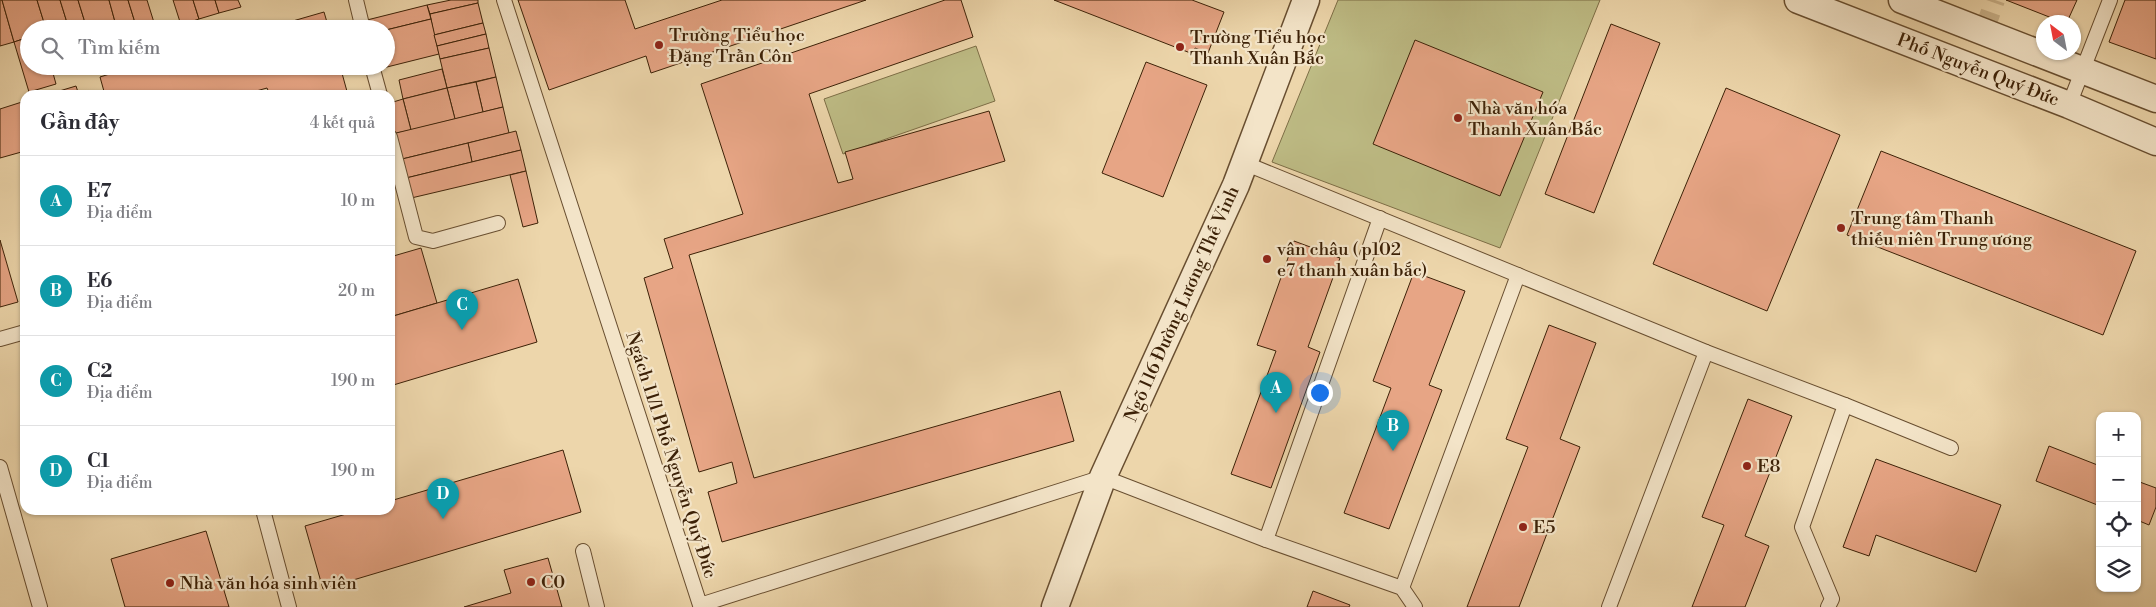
<!DOCTYPE html>
<html lang="vi">
<meta charset="utf-8">
<style>
body{margin:0;font-family:"Libre Bodoni",serif;background:#f7f7f7;color:#2b2b33}
.controls{position:absolute;right:15px;bottom:15px;display:grid;overflow:hidden;border-radius:10px;box-shadow:0 1px 4px #0004}
.controls button{width:45px;height:45px;display:grid;place-items:center;padding:0;border:0;border-bottom:1px solid #e1e1e2;background:#fff;color:#2b2b33;font:25px sans-serif}
.compass{position:absolute;left:2036px;top:15px;width:45px;height:45px;border-radius:50%;background:#fff;box-shadow:0 1px 4px #0004;rotate:328deg}
.you{position:absolute;left:1319px;top:392px;width:18px;height:18px;margin:-12px;border:4px solid #fff;border-radius:50%;background:#1a73e8;box-shadow:0 0 0 8px #1a73e833}
.badge{display:grid;place-items:center;width:32px;height:32px;border-radius:50%;background:#0b8043;color:#fff;font-size:16px;font-weight:700}
.pin{position:absolute;translate:-50% -41px;filter:drop-shadow(0 1px 2px #0008)}
.pin::after{content:'';position:absolute;top:26px;width:18px;height:15px;background:inherit;clip-path:polygon(0 0,100% 0,50% 100%)}
.list{margin:0;padding:0;list-style:none}
h2{display:flex;justify-content:space-between;align-items:center;height:65px;margin:0;padding:0 20px;font-size:21px}
h2 small{font-size:16px;font-weight:400;color:#7c7c81}
.list li{display:grid;grid-template-columns:32px 1fr auto;gap:15px;align-items:center;box-sizing:border-box;height:90px;padding:0 20px;border-top:1px solid #e1e1e2}
.list b{display:block;font-size:19px;white-space:nowrap}
.list p{margin:0;font-size:16px;white-space:nowrap;color:#7c7c81}
.list em{font-size:16px;font-style:normal;color:#7c7c81}
.icon{flex:none;width:28px;height:28px;fill:none;stroke:currentColor;stroke-width:2;stroke-linecap:round;stroke-linejoin:round}
.map{position:relative;flex:none;width:2156px;height:607px;overflow:hidden}
.search{position:absolute;background:#fff;box-shadow:0 1px 4px #0004;left:20px;top:20px;width:375px;height:55px;display:flex;align-items:center;gap:12px;box-sizing:border-box;padding:0 18px;border-radius:28px;color:#7c7c81;font-size:19px}
.panel{position:absolute;background:#fff;box-shadow:0 1px 4px #0004;left:20px;top:90px;width:375px;height:425px;border-radius:15px}
.map>svg:first-child{display:block}
.green{fill:#bebc85;stroke:#7d6e46}
.building{fill:#e7a585;stroke:#3c2107}
.lines{fill:none;stroke-linecap:round;stroke-linejoin:round}
.pedestrian-tunnel{stroke:#cab28a;stroke-width:20;stroke-dasharray:20 10;stroke-linecap:butt}
.service-casing{stroke:#684e30;stroke-width:16}
.minor-casing{stroke:#684e30;stroke-width:29}
.service{stroke:#f3e4c8;stroke-width:14}
.minor{stroke:#f3e4c8;stroke-width:26}
.poi-dot{fill:#8f2418;stroke:#f3e4c8;stroke-width:2}
.labels{text-anchor:middle;dominant-baseline:central;stroke-width:4.5;stroke-linejoin:round;paint-order:stroke}
.poi-label{font-size:18px;fill:#3c2107;stroke:#f3e4c8;text-anchor:start}
.street-label{font-size:18px;fill:#3c2107;stroke:#f3e4c8}
</style>
<div class="map">
<svg width="2156" height="607" viewBox="0 0 2156 607">
<rect width="100%" height="100%" fill="#edd6ab"/>
<filter id="stains"><feTurbulence type="fractalNoise" baseFrequency=".004" numOctaves="4"/><feColorMatrix values="0 0 0 0 .2 0 0 0 0 .09 0 0 0 0 .02 0 0 0 .5 -.17"/></filter>
<radialGradient id="worn" r=".72"><stop offset=".6" stop-color="#630" stop-opacity="0"/><stop offset="1" stop-color="#630" stop-opacity=".3"/></radialGradient>
<g class="green">
<path d="M1338,0h262l-100,248 -228,-86z"/>
<path d="M976,46l19,55 -152,53 -19,-55z"/>
</g>
<g class="building">
<path d="M0,0h2l12,42 -14,4z"/>
<path d="M2,0h35l9,29h-17v8l-15,5z"/>
<path d="M37,0h23l9,29h-23z"/>
<path d="M60,0h18l9,29h-18z"/>
<path d="M78,0h31l8,29h-30z"/>
<path d="M109,0h19l9,29h-20z"/>
<path d="M128,0h19l9,29h-19z"/>
<path d="M173,0h20l6,19 -18,6z"/>
<path d="M193,0h22l4,13 -20,6z"/>
<path d="M215,0h23l3,7 -22,6z"/>
<path d="M451,0h27v3l-48,11 -3,-9z"/>
<path d="M518,0h107l10,29 87,-29h144l-215,73 -5,-17 -97,34z"/>
<path d="M945,0h16l12,37 -164,57 29,89 15,-4 -8,-27 144,-41 16,50 -316,94 65,223 306,-87 14,50 -352,101 -14,-50 29,-9 -5,-21 -33,10 -55,-194 29,-10 -9,-29 79,-25 -42,-130z"/>
<path d="M1054,0h138l32,12 -16,41 -13,-5 -2,6z"/>
<path d="M2006,0h71l-10,22h-5z"/>
<path d="M2125,0h31v59l-47,-17z"/>
<path d="M478,3l5,20 -49,12 -4,-21z"/>
<path d="M427,5l4,14 -45,11 -17,-1 -2,-9z"/>
<path d="M324,12l5,17h-64z"/>
<path d="M431,19l8,35 -60,15 -1,-3h8v-36z"/>
<path d="M483,23l3,11 -49,12 -3,-11z"/>
<path d="M1611,24l49,19 -66,170 -49,-19z"/>
<path d="M486,34l3,14 -49,11 -3,-13z"/>
<path d="M29,37v29h22l5,18 -27,8 -15,-50z"/>
<path d="M1415,40l128,52 -43,104 -127,-52z"/>
<path d="M489,48l7,29 -49,11 -7,-29z"/>
<path d="M1146,62l61,23 -44,112 -61,-24z"/>
<path d="M135,66h205l8,29h-78l-3,-7 -25,7h-137l-5,-18z"/>
<path d="M442,69l5,19 -44,11 -4,-19z"/>
<path d="M496,77l7,30 -20,5 -7,-30z"/>
<path d="M476,82l7,30 -28,7 -8,-31z"/>
<path d="M76,86l3,9h-33z"/>
<path d="M447,88l8,31 -44,11 -8,-31z"/>
<path d="M1726,88l114,47 -73,176 -114,-47z"/>
<path d="M403,99l8,31 -19,4 -2,-31z"/>
<path d="M25,101v50l-25,7v-49z"/>
<path d="M503,107l6,26 -111,27 -6,-26z"/>
<path d="M516,131l5,19 -49,12 -4,-19z"/>
<path d="M468,143l4,19 -70,17 -4,-19z"/>
<path d="M521,150l5,21 -119,28 -5,-20z"/>
<path d="M1881,151l255,100 -33,84 -256,-100z"/>
<path d="M526,171l12,52 -15,4 -13,-52z"/>
<path d="M0,240l18,62 -18,5z"/>
<path d="M1294,241l46,17 -32,89 12,5 -49,136 -40,-14 45,-123 -19,-6z"/>
<path d="M421,248l16,55 -47,14v-60z"/>
<path d="M1414,272l51,19 -36,94 13,5 -53,139 -45,-16 47,-125 -18,-7z"/>
<path d="M518,279l19,63 -147,44v-69z"/>
<path d="M1549,325l47,18 -36,96 20,8 -61,160h-52l61,-160 -22,-8z"/>
<path d="M1748,399l44,17 -47,120 24,10 -24,61h-53l32,-82 -22,-8z"/>
<path d="M2049,446l51,20v40l-64,-25z"/>
<path d="M563,450l18,62 -258,77 -18,-63 55,-16h30v-9z"/>
<path d="M1876,459l125,46 -25,67 -100,-37 -7,21 -26,-9z"/>
<path d="M2137,481l19,7v19l-7,18 -12,-5z"/>
<path d="M206,531l23,76h-104l-14,-48z"/>
<path d="M548,558l14,49h-98l47,-14 -7,-23z"/>
<path d="M1313,591l37,14 -1,2h-42z"/>
</g>
<g class="lines">
<path class="pedestrian-tunnel" d="M1984,31l11,-31"/>
<defs>
<g id="service">
<path d="M356,0l7,29"/>
<path d="M504,0l196,605 403,-128 163,63 136,48 13,19"/>
<path d="M372,66l8,29"/>
<path d="M2069,105l41,-105"/>
<path d="M390,137l26,100 17,4 65,-18"/>
<path d="M1244,163l462,189 139,53 -43,122 30,72 -4,8"/>
<path d="M0,339l25,-7"/>
<path d="M1845,405l106,43"/>
<path d="M0,467l40,140"/>
<path d="M263,510l26,97"/>
<path d="M1266,540l114,-322"/>
<path d="M583,551l14,56"/>
<path d="M1402,588l116,-313"/>
<path d="M1609,607l97,-255"/>
</g>
<g id="minor">
<path d="M1798,0l271,105 87,37"/>
<path d="M1902,0l254,99"/>
<path d="M1055,607l48,-130 133,-292 70,-185"/>
</g>
</defs>
<use href="#service" class="service-casing"/>
<use href="#minor" class="minor-casing"/>
<use href="#service" class="service"/>
<use href="#minor" class="minor"/>
</g>
<g class="poi-dot">
<circle cx="659" cy="45" r="5"/>
<circle cx="1180" cy="47" r="5"/>
<circle cx="1458" cy="118" r="5"/>
<circle cx="1841" cy="228" r="5"/>
<circle cx="1267" cy="259" r="5"/>
<circle cx="1747" cy="466" r="5"/>
<circle cx="1523" cy="527" r="5"/>
<circle cx="531" cy="582" r="5"/>
<circle cx="170" cy="583" r="5"/>
</g>
<g class="labels">
<g class="poi-label">
<text x="669" y="35">Trường Tiểu học<tspan x="669" dy="21">Đặng Trần Côn</tspan></text>
<text x="1190" y="37">Trường Tiểu học<tspan x="1190" dy="21">Thanh Xuân Bắc</tspan></text>
<text x="1468" y="108">Nhà văn hóa<tspan x="1468" dy="21">Thanh Xuân Bắc</tspan></text>
<text x="1851" y="218">Trung tâm Thanh<tspan x="1851" dy="21">thiếu niên Trung ương</tspan></text>
<text x="1277" y="249">vân châu ( p102<tspan x="1277" dy="21">e7 thanh xuân bắc)</tspan></text>
<text x="1757" y="466">E8</text>
<text x="1533" y="527">E5</text>
<text x="541" y="582">C0</text>
<text x="180" y="583">Nhà văn hóa sinh viên</text>
</g>
<g class="street-label">
<text transform="translate(1978 70) rotate(21)">Phố Nguyễn Quý Đức</text>
<text transform="translate(1182 304) rotate(-66)">Ngõ 116 Đường Lương Thế Vinh</text>
<text transform="translate(671 455) rotate(72)">Ngách 11/1 Phố Nguyễn Quý Đức</text>
</g>
</g>
<rect width="100%" height="100%" filter="url(#stains)"/>
<rect width="100%" height="100%" fill="url(#worn)"/>
</svg>
<div class="controls">
<button>+</button>
<button>−</button>
<button><svg class="icon" aria-label="locate" viewBox="0 0 24 24"><circle cx="12" cy="12" r="6"/><path d="M12 2v4M12 18v4M2 12h4M18 12h4"/></svg></button>
<button><svg class="icon" aria-label="layers" viewBox="0 0 24 24"><path d="M12 4l9 5-9 5-9-5zM3 14l9 5 9-5"/></svg></button>
</div>
<svg class="compass" viewBox="-18 -18 36 36"><path d="M0-13l5 13h-10z" fill="#e53935"/><path d="M0 13l5-13h-10z" fill="#7c7c81"/></svg>
<div class="you"></div>
<div class="pin badge" style="left:1276px;top:413px;background:#0f9aa8">A</div>
<div class="pin badge" style="left:1393px;top:451px;background:#0f9aa8">B</div>
<div class="pin badge" style="left:462px;top:330px;background:#0f9aa8">C</div>
<div class="pin badge" style="left:443px;top:519px;background:#0f9aa8">D</div>
<div class="search"><svg class="icon" aria-label="search" viewBox="0 0 24 24"><circle cx="10" cy="10" r="6"/><path d="M15 15l6 6"/></svg>Tìm kiếm</div>
<section class="panel">
<h2>Gần đây<small>4 kết quả</small></h2>
<ul class="list">
<li><span class="badge" style="background:#0f9aa8">A</span><div><b>E7</b><p>Địa điểm</p></div><em>10 m</em></li>
<li><span class="badge" style="background:#0f9aa8">B</span><div><b>E6</b><p>Địa điểm</p></div><em>20 m</em></li>
<li><span class="badge" style="background:#0f9aa8">C</span><div><b>C2</b><p>Địa điểm</p></div><em>190 m</em></li>
<li><span class="badge" style="background:#0f9aa8">D</span><div><b>C1</b><p>Địa điểm</p></div><em>190 m</em></li>
</ul>
</section>
</div>
